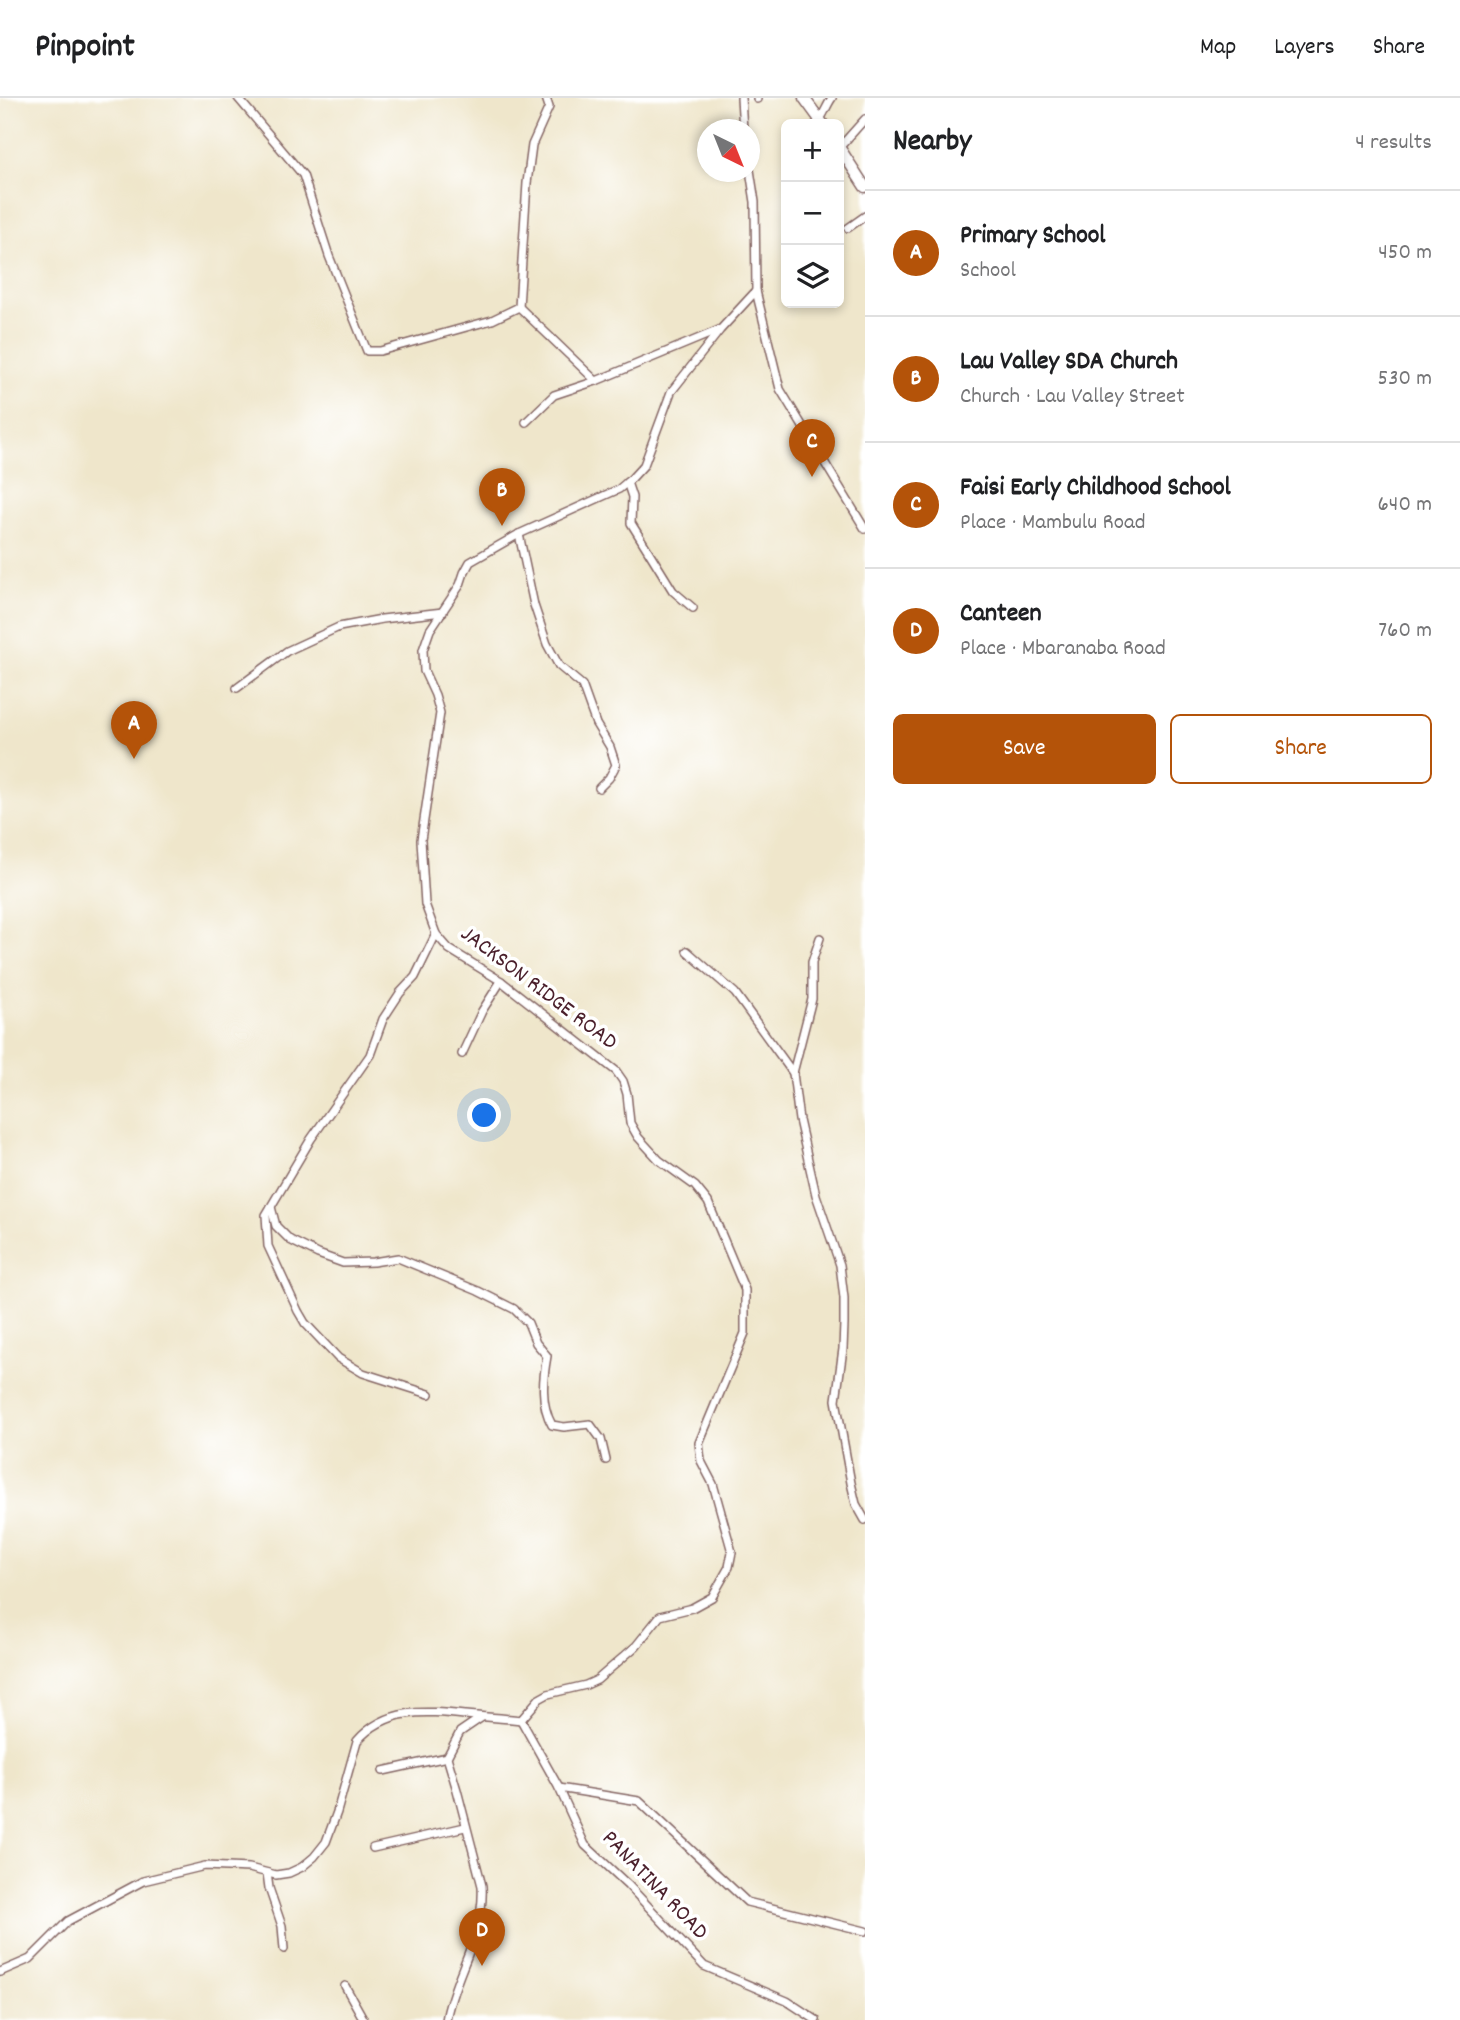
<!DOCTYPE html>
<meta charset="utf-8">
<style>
body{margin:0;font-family:Dekko,sans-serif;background:#f6f6f6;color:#202124}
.controls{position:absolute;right:21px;top:21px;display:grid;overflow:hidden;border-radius:10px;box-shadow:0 4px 10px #0003}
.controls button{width:63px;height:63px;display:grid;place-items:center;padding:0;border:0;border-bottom:2px solid #e0e0e0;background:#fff;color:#202124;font:35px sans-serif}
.compass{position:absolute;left:697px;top:21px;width:63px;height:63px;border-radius:50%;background:#fff;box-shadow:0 4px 10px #0003;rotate:137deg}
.you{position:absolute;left:485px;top:1018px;width:24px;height:24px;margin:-18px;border:5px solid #fff;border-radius:50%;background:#1a73e8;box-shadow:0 0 0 10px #1a73e833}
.badge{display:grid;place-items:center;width:46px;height:46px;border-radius:50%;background:#b45309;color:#fff;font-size:23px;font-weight:700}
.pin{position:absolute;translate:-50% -58px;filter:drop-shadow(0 2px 4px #0008)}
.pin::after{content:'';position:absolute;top:37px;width:24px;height:21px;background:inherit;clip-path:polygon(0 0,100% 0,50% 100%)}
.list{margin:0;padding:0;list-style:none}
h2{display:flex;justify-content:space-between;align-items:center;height:91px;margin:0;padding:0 28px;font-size:30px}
h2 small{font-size:23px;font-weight:400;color:#757577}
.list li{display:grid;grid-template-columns:46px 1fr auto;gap:21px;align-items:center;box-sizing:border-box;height:126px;padding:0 28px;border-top:2px solid #e0e0e0}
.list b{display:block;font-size:26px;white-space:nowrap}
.list p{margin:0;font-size:23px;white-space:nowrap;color:#757577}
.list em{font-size:23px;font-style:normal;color:#757577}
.actions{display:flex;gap:14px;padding:21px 28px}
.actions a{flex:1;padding:16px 0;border:2px solid #b45309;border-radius:10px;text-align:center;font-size:24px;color:#b45309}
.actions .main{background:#b45309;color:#fff}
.icon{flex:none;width:38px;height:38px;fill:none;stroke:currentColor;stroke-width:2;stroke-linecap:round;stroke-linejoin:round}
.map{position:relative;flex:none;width:865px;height:1922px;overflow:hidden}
header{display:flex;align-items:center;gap:42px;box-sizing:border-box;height:98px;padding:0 35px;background:#fff;border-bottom:2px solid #e0e0e0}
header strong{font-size:33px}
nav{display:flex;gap:38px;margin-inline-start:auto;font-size:24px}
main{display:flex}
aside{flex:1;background:#fff}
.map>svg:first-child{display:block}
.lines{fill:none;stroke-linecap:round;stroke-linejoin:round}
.street-casing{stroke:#846563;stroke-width:10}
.secondary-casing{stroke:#846563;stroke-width:13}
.street{stroke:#fff;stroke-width:7}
.secondary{stroke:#fff;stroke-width:10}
.labels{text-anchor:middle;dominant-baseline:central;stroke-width:7;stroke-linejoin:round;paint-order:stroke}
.street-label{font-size:23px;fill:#4a1f2b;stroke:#fff}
</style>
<header>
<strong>Pinpoint</strong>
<nav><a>Map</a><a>Layers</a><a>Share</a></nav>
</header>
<main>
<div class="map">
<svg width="865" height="1922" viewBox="0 0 865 1922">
<rect width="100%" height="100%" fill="#fff"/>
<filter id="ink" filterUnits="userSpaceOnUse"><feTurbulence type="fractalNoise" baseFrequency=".0143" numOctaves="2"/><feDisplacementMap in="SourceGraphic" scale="14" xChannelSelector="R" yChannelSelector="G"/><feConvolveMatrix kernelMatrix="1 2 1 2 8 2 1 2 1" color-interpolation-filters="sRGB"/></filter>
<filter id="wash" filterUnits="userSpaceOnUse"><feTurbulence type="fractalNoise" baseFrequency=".00686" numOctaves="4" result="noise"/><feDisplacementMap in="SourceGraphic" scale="28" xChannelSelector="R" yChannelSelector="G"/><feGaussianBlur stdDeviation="1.57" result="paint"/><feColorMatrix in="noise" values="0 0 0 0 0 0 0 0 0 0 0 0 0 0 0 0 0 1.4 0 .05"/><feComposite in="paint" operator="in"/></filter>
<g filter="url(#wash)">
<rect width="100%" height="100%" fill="#efe6cb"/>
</g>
<g filter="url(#ink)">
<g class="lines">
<defs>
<g id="street">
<path d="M238,0l65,77 26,81 38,95h13l112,-31 27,-13 8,-124 5,-38 17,-38 -3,-9"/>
<path d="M741,0l2,32"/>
<path d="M757,0v1"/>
<path d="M816,26c7,-6 10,-18 16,-26"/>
<path d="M839,50l26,-29"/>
<path d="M750,72l5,32 1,89 24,98 85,140"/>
<path d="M848,130l17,-12"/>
<path d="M519,209l77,74"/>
<path d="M526,324l28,-27 42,-14 123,-51"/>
<path d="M627,384l5,15 -1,26 42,68 20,17"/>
<path d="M519,436l15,71 13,39 12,22 23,19 14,39 14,23 6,18 -7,13 -10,10"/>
<path d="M237,590l50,-37 52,-24 43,-8 61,-7"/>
<path d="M820,840l-8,24v37l-19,74 6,47 17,75 24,70 4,33v26l-1,25 -7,51 15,83 5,21 9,16"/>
<path d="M687,853l48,42 58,80"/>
<path d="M462,956l20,-43 19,-30"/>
<path d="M271,1109l5,19 14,14 28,14 25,9 30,-1 25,-4 80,33 36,18 14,14 8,20 11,13c-4,22 -7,48 5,69l12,2 26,-3 11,15 5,21"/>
<path d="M429,1296l-66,-21 -25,-15 -33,-35 -7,-12 -30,-65 -2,-31 45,-76 59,-84 13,-36 17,-26 15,-16 21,-43"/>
<path d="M521,1622l18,-21 9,-5 38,-9 11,-5 39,-34 24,-30 32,-8 20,-11 17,-30 3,-15 -19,-68 -12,-23 -2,-18 46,-110v-43l-37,-88 -13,-16 -36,-26 -21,-23 -8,-14 -3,-29 -4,-13 -7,-10 -115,-90 -52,-32 -13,-15 -11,-30 -4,-64 19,-127 -5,-18 -11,-24 -1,-21 7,-20 30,-45 4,-12 6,-11 49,-28 100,-45 13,-11 12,-13 27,-73 49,-62 36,-39"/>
<path d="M521,1622l38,68 26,57 43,40 76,81 83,35 29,19"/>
<path d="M383,1673l64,-14"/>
<path d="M559,1690l80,13 108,101 118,29"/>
<path d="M373,1750l92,-21"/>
<path d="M267,1775l2,15 13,38 2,23"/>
<path d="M0,1874l30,-13 38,-38 75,-40 62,-15 44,2 27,7 13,-2 13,-6 12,-10 12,-15 11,-30 20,-71c30,-34 68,-30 108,-26 19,2 37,3 56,5"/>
<path d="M345,1888l19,34"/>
<path d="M446,1922c8,-46 39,-85 36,-134l-25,-96 -10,-33 13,-25 22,-15"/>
</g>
<g id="secondary">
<path d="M804,0l19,26"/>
<path d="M839,49l26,40"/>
</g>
</defs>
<use href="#street" class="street-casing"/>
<use href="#secondary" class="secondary-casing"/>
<use href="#street" class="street"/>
<use href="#secondary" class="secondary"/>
</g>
</g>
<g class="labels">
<g class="street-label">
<text transform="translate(538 891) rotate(37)">JACKSON RIDGE ROAD</text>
<text transform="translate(654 1788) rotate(46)">PANATINA ROAD</text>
</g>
</g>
</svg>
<div class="controls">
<button>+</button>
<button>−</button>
<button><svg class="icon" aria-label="layers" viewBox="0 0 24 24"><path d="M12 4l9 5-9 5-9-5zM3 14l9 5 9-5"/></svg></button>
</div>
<svg class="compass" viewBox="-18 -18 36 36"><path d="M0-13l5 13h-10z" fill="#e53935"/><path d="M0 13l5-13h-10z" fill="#757577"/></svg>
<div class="you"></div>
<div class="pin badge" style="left:134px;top:661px">A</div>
<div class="pin badge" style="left:502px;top:428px">B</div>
<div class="pin badge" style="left:812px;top:379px">C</div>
<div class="pin badge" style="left:482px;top:1868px">D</div>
</div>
<aside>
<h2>Nearby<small>4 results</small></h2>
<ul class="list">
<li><span class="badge">A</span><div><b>Primary School</b><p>School</p></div><em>450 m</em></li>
<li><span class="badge">B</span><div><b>Lau Valley SDA Church</b><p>Church · Lau Valley Street</p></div><em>530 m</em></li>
<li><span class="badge">C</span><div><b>Faisi Early Childhood School</b><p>Place · Mambulu Road</p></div><em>640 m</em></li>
<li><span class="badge">D</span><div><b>Canteen</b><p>Place · Mbaranaba Road</p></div><em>760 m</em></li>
</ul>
<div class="actions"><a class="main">Save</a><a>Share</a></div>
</aside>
</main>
